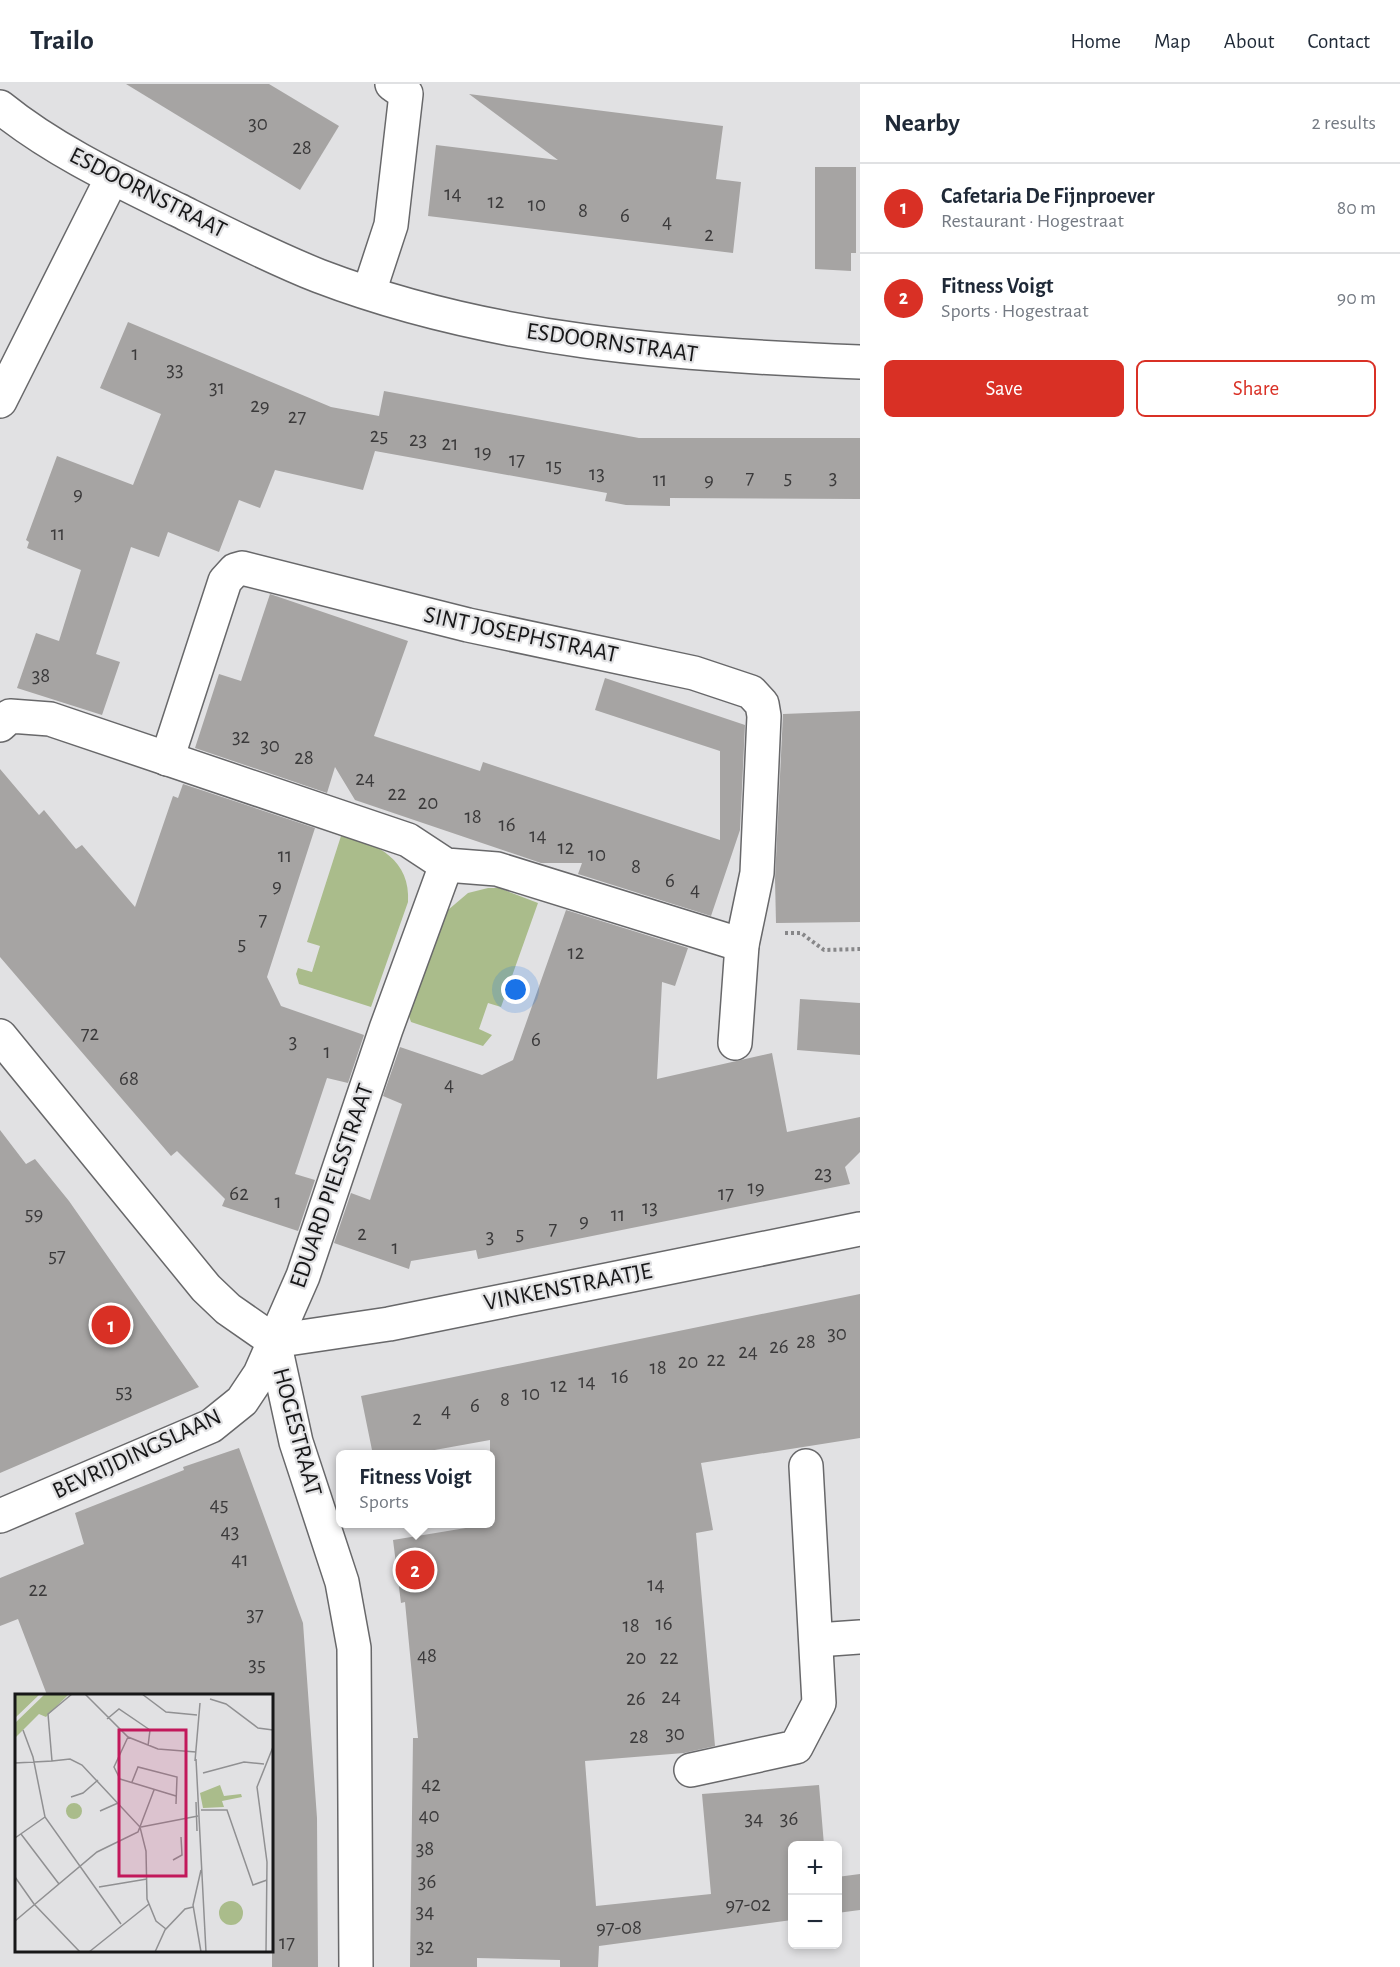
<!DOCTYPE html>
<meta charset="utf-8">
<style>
body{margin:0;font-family:"Alegreya Sans",sans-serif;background:#f6f6f7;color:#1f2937}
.controls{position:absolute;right:18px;bottom:18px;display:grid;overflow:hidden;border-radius:9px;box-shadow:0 3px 9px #0003}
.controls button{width:54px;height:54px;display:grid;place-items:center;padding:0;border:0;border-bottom:2px solid #e0e1e3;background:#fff;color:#1f2937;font:30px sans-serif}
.you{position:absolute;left:516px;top:906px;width:21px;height:21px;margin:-15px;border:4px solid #fff;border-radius:50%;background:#1a73e8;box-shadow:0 0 0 9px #1a73e833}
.badge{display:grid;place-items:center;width:39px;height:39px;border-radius:50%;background:#d93025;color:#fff;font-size:20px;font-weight:700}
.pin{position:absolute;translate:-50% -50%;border:3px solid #fff;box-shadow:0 2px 6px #0006}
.popup{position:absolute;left:336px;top:1366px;width:159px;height:78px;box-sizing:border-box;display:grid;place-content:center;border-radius:9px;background:#fff;filter:drop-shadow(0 2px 4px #0005);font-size:20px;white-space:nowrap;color:#747a83}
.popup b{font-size:22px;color:#1f2937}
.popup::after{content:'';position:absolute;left:50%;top:100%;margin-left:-12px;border:12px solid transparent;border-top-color:#fff}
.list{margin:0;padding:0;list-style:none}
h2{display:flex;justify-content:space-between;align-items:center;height:78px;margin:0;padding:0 24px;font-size:26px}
h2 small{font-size:20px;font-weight:400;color:#747a83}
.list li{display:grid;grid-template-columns:39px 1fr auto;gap:18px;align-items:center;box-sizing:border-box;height:90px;padding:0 24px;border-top:2px solid #e0e1e3}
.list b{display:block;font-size:22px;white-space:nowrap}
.list p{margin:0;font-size:20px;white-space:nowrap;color:#747a83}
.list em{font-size:20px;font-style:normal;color:#747a83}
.actions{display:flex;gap:12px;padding:18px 24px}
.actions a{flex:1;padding:14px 0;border:2px solid #d93025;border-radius:9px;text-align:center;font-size:21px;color:#d93025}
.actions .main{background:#d93025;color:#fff}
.map{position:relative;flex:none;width:860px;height:1883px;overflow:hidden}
header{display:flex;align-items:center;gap:36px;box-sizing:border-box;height:84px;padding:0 30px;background:#fff;border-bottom:2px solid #e0e1e3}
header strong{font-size:28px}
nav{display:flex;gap:33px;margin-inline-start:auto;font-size:21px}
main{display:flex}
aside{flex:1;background:#fff}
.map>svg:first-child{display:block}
.green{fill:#aabc8b}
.building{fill:#a6a4a3}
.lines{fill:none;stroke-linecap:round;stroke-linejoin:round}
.minor-casing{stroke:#68686a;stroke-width:36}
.path{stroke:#878789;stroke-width:4;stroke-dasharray:3 3;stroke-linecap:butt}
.minor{stroke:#fff;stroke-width:33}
.labels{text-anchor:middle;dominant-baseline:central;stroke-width:4.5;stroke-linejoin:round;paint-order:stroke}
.number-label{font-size:21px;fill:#3b3a3b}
.street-label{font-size:24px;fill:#171718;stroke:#e1e1e3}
.inset-road{fill:none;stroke:#909092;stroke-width:1.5}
.view{fill:#c2185b;fill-opacity:0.15;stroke:#c2185b;stroke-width:3}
.inset-edge{fill:none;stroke:#171718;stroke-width:3}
</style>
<header>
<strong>Trailo</strong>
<nav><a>Home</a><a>Map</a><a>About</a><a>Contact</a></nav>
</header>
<main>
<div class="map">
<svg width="860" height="1883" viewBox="0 0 860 1883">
<rect width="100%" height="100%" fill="#e1e1e3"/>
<g class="green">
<path d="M341,752c37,6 70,25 67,66l-37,105 -72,-23 -3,-10 2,-6 14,4 8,-26 -13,-4z"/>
<path d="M488,804h11l39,15 -37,104 -13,-4 -9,26 13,6 -9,11 -72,-24 -2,-6 39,-106 20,-17z"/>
</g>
<g class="building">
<path d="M126,0h143l70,42 -39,64z"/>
<path d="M469,10l254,32 -7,53 25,3 -8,71 -305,-37 8,-71 122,15z"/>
<path d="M815,83h41v86h-5v18l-36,-2z"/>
<path d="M128,238l203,85 48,9 5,-25 255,47h221v61l-190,-1v8l-44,-1 -21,-4 2,-8 -232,-42 -12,39 -88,-20 -15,38 -21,-8 -20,52 -51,-20 -9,25 -28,-10 -35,107 24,8 -18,53 -85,-27 19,-55 23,8 22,-71 -54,-22 2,-6 -3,-2 31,-84 76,29 28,-71 -61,-26z"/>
<path d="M270,510l138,47 -34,95 106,35 3,-9 237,78v-89l-125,-41 10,-32 140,47 -5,105 -29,86 -133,-42 4,-11h-41l-186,-63 -20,-33 -8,26 -132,-45 24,-74 22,7z"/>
<path d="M860,627v211l-84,1 -1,-44 8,-165z"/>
<path d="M0,685l39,46 5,-5 32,39 6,-4 53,62 38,-111 5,2 5,-14 132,44 -48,149 14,29 83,29 -16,48 -21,-5 -32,96 20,6 -17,51 -76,-25 3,-7 -48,-48 -6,5 -171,-199z"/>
<path d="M566,826l122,38 -13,38 -13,-4 -5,97 115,-26 15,79 73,-15v35l-15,15 5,17 -372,75 -2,-9 -65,11 -2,8 -75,-26 17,-50 19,7 32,-96 -19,-8 17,-49 82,28 31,-15z"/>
<path d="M800,915l60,4v52l-63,-5z"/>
<path d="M0,1046l26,34 9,-5 34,42 130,186 -199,86z"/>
<path d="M860,1210v144l-159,25 12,67 -17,3 19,213 -31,7 -99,8 11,145 115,-12 -9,-100 117,-9 5,60h-32v75l-193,26 -1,21h-38v-7l-83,-2v9h-67l3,-229h5l-13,-136 -4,1 -8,-63 97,-16v-84l-83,15h-34l-12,-59z"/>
<path d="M239,1364l64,175 14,195 1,149h-46v-272h-225l-29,-76 -18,7v-48l84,-34 -9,-31 109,-43 -1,-3z"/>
<path d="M860,1790v36l-23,3v-36z"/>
</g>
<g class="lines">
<defs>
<g id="minor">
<path d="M0,23c53,43 117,73 178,103 46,23 93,47 141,66 173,66 358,79 541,86"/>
<path d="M369,208l22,-67 15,-131 -14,-10"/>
<path d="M0,317l112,-223"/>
<path d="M0,641l10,-9 40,3 358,121 38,25 51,4 245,76"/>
<path d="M167,675l58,-178 10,-11 7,-2 226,57 226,48 57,19 11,12 2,12 -7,157 -15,72 -7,98"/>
<path d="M0,952l206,252 22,21 46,32 22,101 46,140 12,66 2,319"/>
<path d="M274,1257l115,-17 471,-95"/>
<path d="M0,1432l211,-90 31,-25 18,-27 43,-98 83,-247 60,-164"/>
<path d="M817,1556l43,-3"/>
<path d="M691,1686l105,-23 23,-44 -13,-237"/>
</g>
</defs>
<use href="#minor" class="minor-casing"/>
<path class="path" d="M785,849h16l23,17 36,-1"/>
<use href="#minor" class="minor"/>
</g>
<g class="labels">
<g class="number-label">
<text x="258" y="39">30</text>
<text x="302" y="63">28</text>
<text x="453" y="109">14</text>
<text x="496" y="117">12</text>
<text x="537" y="120">10</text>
<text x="583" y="126">8</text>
<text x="625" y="131">6</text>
<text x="667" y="137">4</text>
<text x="709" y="150">2</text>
<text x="135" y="269">1</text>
<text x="175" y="285">33</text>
<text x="217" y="303">31</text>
<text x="260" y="321">29</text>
<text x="297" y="332">27</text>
<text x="379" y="351">25</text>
<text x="418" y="355">23</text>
<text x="450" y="359">21</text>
<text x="483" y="367">19</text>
<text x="517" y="375">17</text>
<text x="554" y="381">15</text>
<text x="597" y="389">13</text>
<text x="750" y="393">7</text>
<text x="788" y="393">5</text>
<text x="833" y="393">3</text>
<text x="660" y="395">11</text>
<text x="709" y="395">9</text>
<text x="78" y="409">9</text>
<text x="58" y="449">11</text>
<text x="41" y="591">38</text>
<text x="241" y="652">32</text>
<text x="270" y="661">30</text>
<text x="304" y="673">28</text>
<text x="365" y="694">24</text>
<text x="397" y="709">22</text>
<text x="428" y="718">20</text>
<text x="473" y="732">18</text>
<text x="507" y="740">16</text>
<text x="538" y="751">14</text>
<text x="566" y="763">12</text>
<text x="597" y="770">10</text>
<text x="285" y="771">11</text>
<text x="636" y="782">8</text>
<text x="670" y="796">6</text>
<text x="277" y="801">9</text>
<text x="695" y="805">4</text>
<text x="263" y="835">7</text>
<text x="242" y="859">5</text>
<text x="576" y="868">12</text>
<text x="90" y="949">72</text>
<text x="536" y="955">6</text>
<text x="293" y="957">3</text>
<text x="327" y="967">1</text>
<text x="129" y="994">68</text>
<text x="449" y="1000">4</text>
<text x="823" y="1089">23</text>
<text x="756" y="1103">19</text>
<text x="239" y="1109">62</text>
<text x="726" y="1109">17</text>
<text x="278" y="1117">1</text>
<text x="650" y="1123">13</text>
<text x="34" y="1129">59</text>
<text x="618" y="1130">11</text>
<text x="584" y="1136">9</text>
<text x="553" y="1144">7</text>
<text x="362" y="1149">2</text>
<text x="520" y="1149">5</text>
<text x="490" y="1152">3</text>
<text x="395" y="1163">1</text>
<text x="57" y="1171">57</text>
<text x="837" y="1249">30</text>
<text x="806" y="1257">28</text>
<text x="779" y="1262">26</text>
<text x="748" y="1267">24</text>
<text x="716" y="1275">22</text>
<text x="688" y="1277">20</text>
<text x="658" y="1283">18</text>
<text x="620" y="1292">16</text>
<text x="587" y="1297">14</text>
<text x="559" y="1301">12</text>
<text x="124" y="1307">53</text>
<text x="531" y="1309">10</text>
<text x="505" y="1315">8</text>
<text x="475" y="1321">6</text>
<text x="446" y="1326">4</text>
<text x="417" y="1334">2</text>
<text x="219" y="1420">45</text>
<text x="230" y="1447">43</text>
<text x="240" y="1475">41</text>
<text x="656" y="1500">14</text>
<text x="38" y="1505">22</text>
<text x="255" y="1530">37</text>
<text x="664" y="1539">16</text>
<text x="631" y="1541">18</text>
<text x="427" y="1571">48</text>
<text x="636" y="1573">20</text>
<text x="669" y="1573">22</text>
<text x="257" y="1580">35</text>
<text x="671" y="1612">24</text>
<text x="636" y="1614">26</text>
<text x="675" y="1649">30</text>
<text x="639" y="1652">28</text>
<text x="431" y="1700">42</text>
<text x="429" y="1731">40</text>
<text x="754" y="1734">34</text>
<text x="789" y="1734">36</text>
<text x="425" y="1764">38</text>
<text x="427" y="1797">36</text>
<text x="748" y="1820">97-02</text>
<text x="425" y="1827">34</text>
<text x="619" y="1843">97-08</text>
<text x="287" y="1858">17</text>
<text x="425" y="1862">32</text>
</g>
<g class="street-label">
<text transform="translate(148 109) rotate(27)">ESDOORNSTRAAT</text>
<text transform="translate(612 259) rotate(8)">ESDOORNSTRAAT</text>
<text transform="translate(521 551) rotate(12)">SINT JOSEPHSTRAAT</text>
<text transform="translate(332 1102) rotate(-71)">EDUARD PIELSSTRAAT</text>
<text transform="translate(568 1203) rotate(-11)">VINKENSTRAATJE</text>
<text transform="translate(297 1348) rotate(75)">HOGESTRAAT</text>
<text transform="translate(137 1370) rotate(-25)">BEVRIJDINGSLAAN</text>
</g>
</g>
<g transform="translate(15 1610)">
<rect width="258" height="258" fill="#e1e1e3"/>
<path d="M0,0h25l-25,24zM30,0h24l-23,23 -7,-3 -24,24v-15zM205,91l4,11 17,-2 1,3 -20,4 2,6 -21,1 -3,-15zM51 117a8 8 0 1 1 16 0a8 8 0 1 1-16 0ZM204 219a12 12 0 1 1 24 0a12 12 0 1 1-24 0Z" fill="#aabc8b"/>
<path class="inset-road" d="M70,0l43,43 30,12 38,3M127,0l24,18 31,3M195,5l16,5 32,24 15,2M92,25l12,-10 31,21 -2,16M8,36l10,27 12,60 76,107M181,65l10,193M37,67l18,-2 12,6 58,62 6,24 1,48 9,22 10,8M180,67l5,-58M0,69l37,-2 -4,-47 24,-20M188,79l41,-11 20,2M105,85l56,17M105,85l-6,-12 14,-30M117,88l6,-15 39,10 -1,27M56,103l12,-4 15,-13M181,108l1,29M186,116h26l26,75 14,-5M85,117l18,-8M126,133l57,-11M6,140l38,50M0,144l30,-21M158,166l9,-5 -1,-18M186,176l-8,35 8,47M0,183l19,27 46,48M84,193l48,-8M0,227l82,-69 41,-20 16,-42M74,258l60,-48M140,258l10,-22 20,-21 8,-2M251,258l1,-90 -10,-75 16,-40"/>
<path class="view" d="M104,36h67v146h-67z"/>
<rect width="258" height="258" class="inset-edge"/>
</g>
</svg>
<div class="controls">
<button>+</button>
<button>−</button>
</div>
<div class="you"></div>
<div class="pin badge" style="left:111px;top:1241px">1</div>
<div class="pin badge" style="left:415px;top:1486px">2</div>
<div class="popup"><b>Fitness Voigt</b>Sports</div>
</div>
<aside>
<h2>Nearby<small>2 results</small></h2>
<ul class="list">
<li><span class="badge">1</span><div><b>Cafetaria De Fijnproever</b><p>Restaurant · Hogestraat</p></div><em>80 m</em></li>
<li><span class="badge">2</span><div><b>Fitness Voigt</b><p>Sports · Hogestraat</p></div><em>90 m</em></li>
</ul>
<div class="actions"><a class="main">Save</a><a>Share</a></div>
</aside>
</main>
